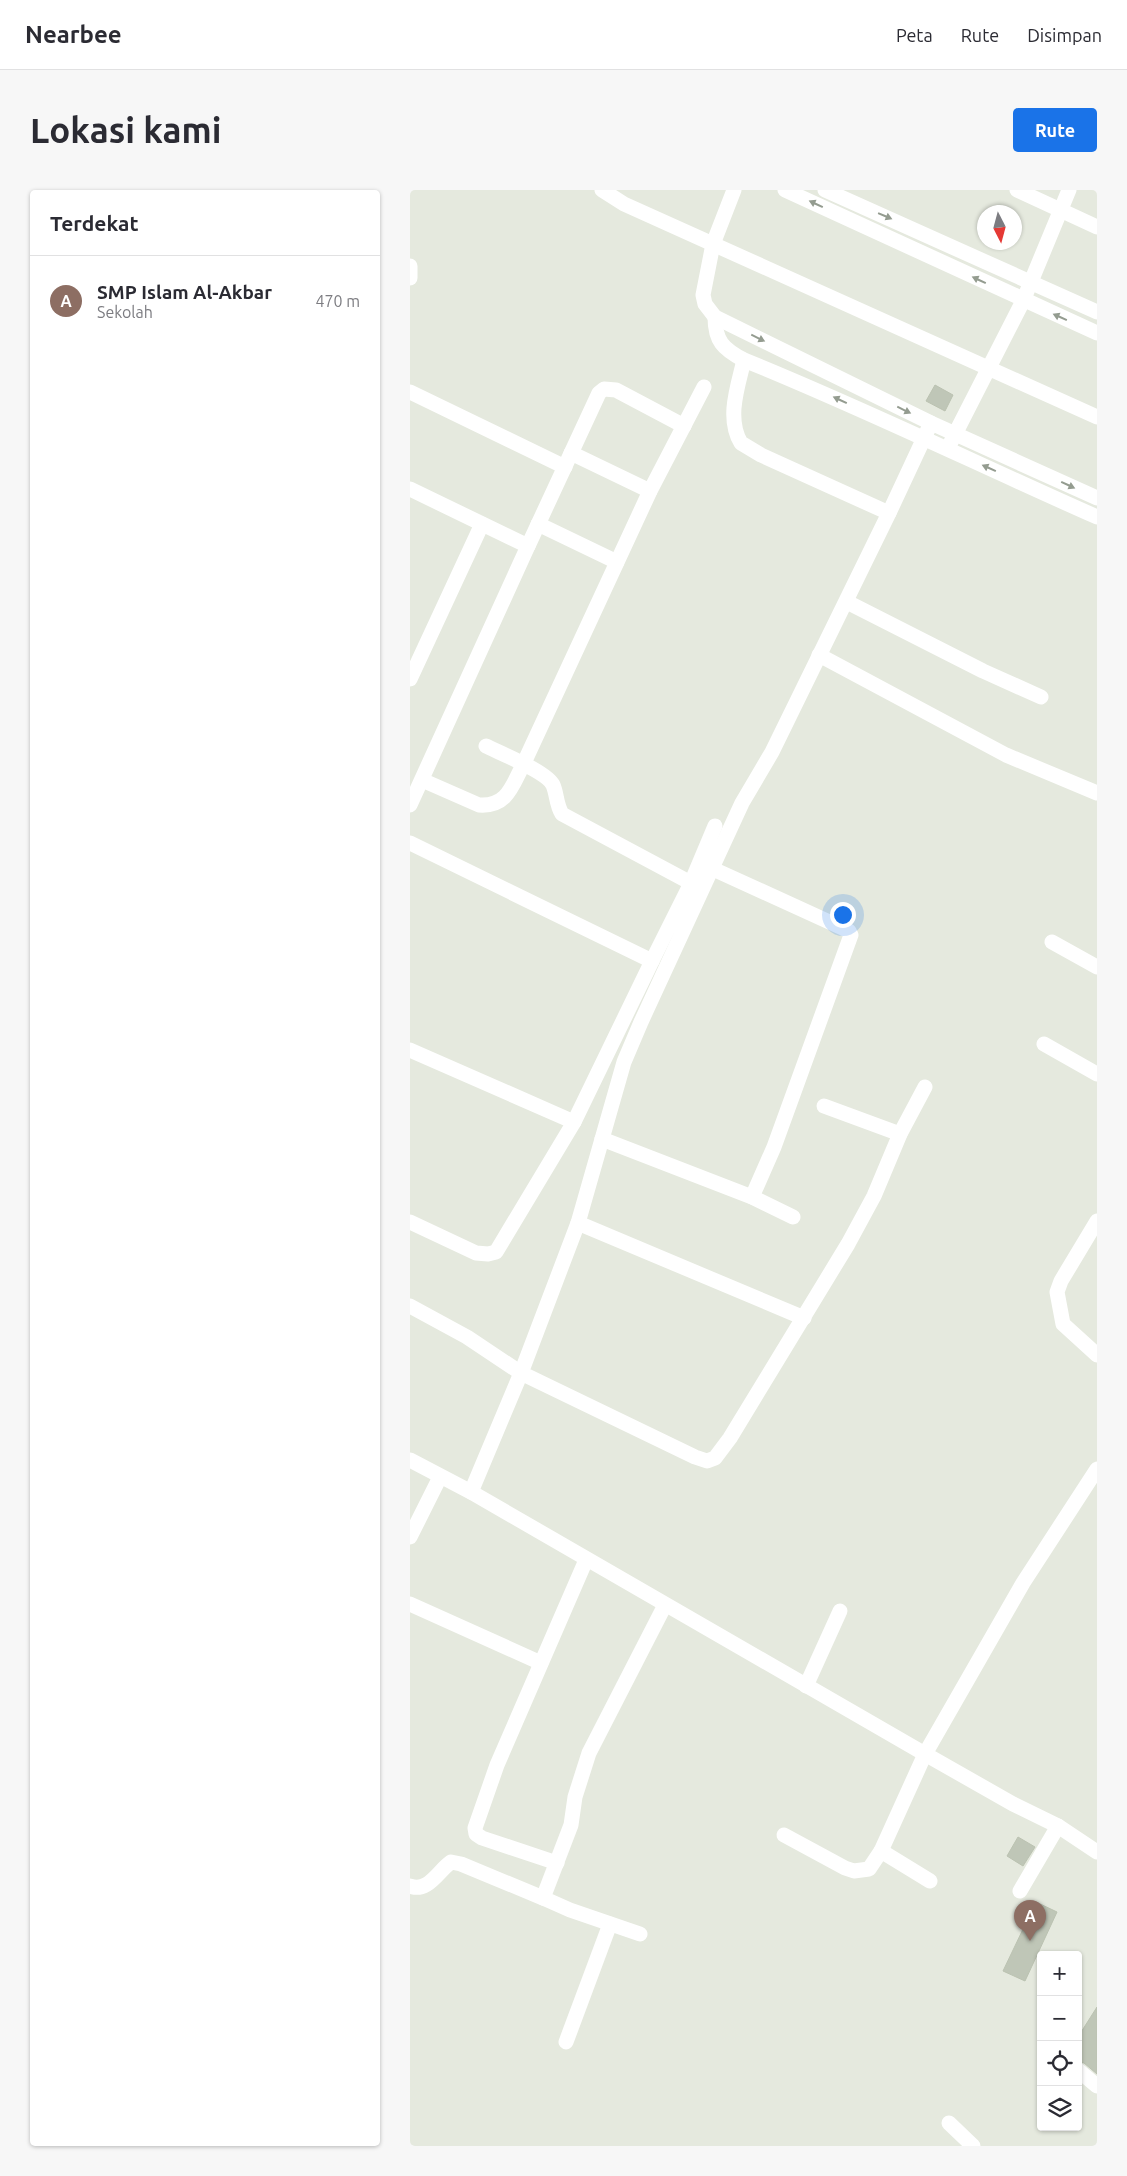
<!DOCTYPE html>
<html lang="id">
<meta charset="utf-8">
<style>
body{margin:0;font-family:Ubuntu,sans-serif;background:#f7f7f7;color:#2b2b33}
.controls{position:absolute;right:15px;bottom:15px;display:grid;overflow:hidden;border-radius:5px;box-shadow:0 1px 4px #0004}
.controls button{width:45px;height:45px;display:grid;place-items:center;padding:0;border:0;border-bottom:1px solid #e1e1e2;background:#fff;color:#2b2b33;font:25px sans-serif}
.compass{position:absolute;left:567px;top:15px;width:45px;height:45px;border-radius:50%;background:#fff;box-shadow:0 1px 4px #0004;rotate:174deg}
.you{position:absolute;left:432px;top:724px;width:18px;height:18px;margin:-12px;border:4px solid #fff;border-radius:50%;background:#1a73e8;box-shadow:0 0 0 8px #1a73e833}
.badge{display:grid;place-items:center;width:32px;height:32px;border-radius:50%;background:#1a73e8;color:#fff;font-size:16px;font-weight:700}
.pin{position:absolute;translate:-50% -41px;filter:drop-shadow(0 1px 2px #0008)}
.pin::after{content:'';position:absolute;top:26px;width:18px;height:15px;background:inherit;clip-path:polygon(0 0,100% 0,50% 100%)}
.list{margin:0;padding:0;list-style:none}
h2{display:flex;justify-content:space-between;align-items:center;height:65px;margin:0;padding:0 20px;font-size:21px}
h2 small{font-size:16px;font-weight:400;color:#7c7c81}
.list li{display:grid;grid-template-columns:32px 1fr auto;gap:15px;align-items:center;box-sizing:border-box;height:90px;padding:0 20px;border-top:1px solid #e1e1e2}
.list b{display:block;font-size:19px;white-space:nowrap}
.list p{margin:0;font-size:16px;white-space:nowrap;color:#7c7c81}
.list em{font-size:16px;font-style:normal;color:#7c7c81}
.icon{flex:none;width:28px;height:28px;fill:none;stroke:currentColor;stroke-width:2;stroke-linecap:round;stroke-linejoin:round}
.map{position:relative;flex:none;width:687px;height:1956px;overflow:hidden;border-radius:5px}
header{display:flex;align-items:center;gap:30px;box-sizing:border-box;height:70px;padding:0 25px;background:#fff;border-bottom:1px solid #e1e1e2}
header strong{font-size:24px}
nav{display:flex;gap:28px;margin-inline-start:auto;font-size:18px}
.intro{display:flex;align-items:center;justify-content:space-between;box-sizing:border-box;height:120px;padding:0 30px}
h1{margin:0;font-size:35px}
.button{padding:12px 22px;border-radius:5px;background:#1a73e8;color:#fff;font-size:18px;font-weight:700}
main{display:flex;gap:30px;padding:0 30px}
aside{flex:1;background:#fff;border-radius:5px;box-shadow:0 1px 4px #0004}
.map>svg:first-child{display:block}
.building{fill:#bfc6b7;stroke:#bbc2b1}
.lines{fill:none;stroke-linecap:round;stroke-linejoin:round}
.minor{stroke:#fff;stroke-width:15}
.oneway{fill:#949c90}
</style>
<header>
<strong>Nearbee</strong>
<nav><a>Peta</a><a>Rute</a><a>Disimpan</a></nav>
</header>
<div class="intro"><h1>Lokasi kami</h1><a class="button">Rute</a></div>
<main>
<aside>
<h2>Terdekat<small></small></h2>
<ul class="list">
<li><span class="badge" style="background:#8d6e63">A</span><div><b>SMP Islam Al-Akbar</b><p>Sekolah</p></div><em>470 m</em></li>
</ul>
</aside>
<div class="map">
<svg width="687" height="1956" viewBox="0 0 687 1956">
<rect width="100%" height="100%" fill="#e5e9de"/>
<g class="building">
<path d="M525,195l18,10 -8,16 -19,-10z"/>
<path d="M608,1647l17,10 -12,19 -16,-10z"/>
<path d="M626,1712l21,10 -32,69 -22,-10z"/>
<path d="M687,1817v67l-13,-11 -6,-2v-24z"/>
</g>
<g class="lines">
<g class="minor">
<path d="M192,0l22,14 473,213"/>
<path d="M324,0l-21,54 -10,51 2,9 10,13 216,106 166,75"/>
<path d="M375,0l312,143"/>
<path d="M415,0l272,122"/>
<path d="M607,0l80,37"/>
<path d="M0,76v12"/>
<path d="M305,127c0,24 8,32 29,43 119,48 235,105 353,157"/>
<path d="M334,170c-6,26 -18,58 -3,83l20,12 128,58"/>
<path d="M0,202l155,75"/>
<path d="M541,252l72,-141 46,-111"/>
<path d="M161,263l79,38"/>
<path d="M0,299l118,57 71,-153 5,-4 12,1 68,36"/>
<path d="M128,334l79,38"/>
<path d="M437,412l136,69 58,26"/>
<path d="M409,465l187,100 91,38"/>
<path d="M0,489l72,-155"/>
<path d="M76,556c14,7 61,26 67,39 4,9 3,19 9,29l129,69"/>
<path d="M12,590l57,25c28,2 33,-19 44,-40l127,-274 54,-104"/>
<path d="M0,615l118,-259"/>
<path d="M0,653l242,118 -78,161 -78,130 -8,2 -12,-1 -66,-31"/>
<path d="M303,679l136,62 2,4 -77,212 -22,50"/>
<path d="M642,752l45,25"/>
<path d="M242,771l39,-78 24,-57"/>
<path d="M634,854l53,30"/>
<path d="M0,860l164,72"/>
<path d="M515,897l-25,47 -26,62 -26,48 -118,194 -15,20 -8,3 -12,-4 -174,-84 57,-150 46,-161 17,-40 101,-219 30,-51 117,-239 42,-90"/>
<path d="M414,916l76,28"/>
<path d="M192,949l150,58 41,20"/>
<path d="M687,1031l-36,60 -4,11 6,32 34,31"/>
<path d="M168,1033l226,95"/>
<path d="M0,1116l57,31 54,36 -50,119"/>
<path d="M0,1270l61,32 454,262 88,50 45,22 39,26"/>
<path d="M0,1347l30,-60"/>
<path d="M0,1414l131,59"/>
<path d="M396,1496l34,-75"/>
<path d="M374,1645l61,33 9,3 15,-2 12,-18"/>
<path d="M147,1673l-75,-25 -6,-4 -1,-6 22,-63 89,-205"/>
<path d="M520,1691l-49,-30 44,-97 98,-171 74,-114"/>
<path d="M0,1696c18,7 28,-15 41,-24l10,2 82,34"/>
<path d="M610,1701l38,-65"/>
<path d="M230,1744l-70,-24 -27,-12 28,-73 4,-28 14,-44 76,-148"/>
<path d="M156,1852l44,-118"/>
<path d="M668,1880l19,16"/>
<path d="M539,1933l24,23"/>
</g>
</g>
<defs><path id="oneway-solid" d="M-6-.8H1V-3.2L6.5 0L1 3.2V.8H-6Z" transform="scale(1.25)"/></defs>
<g class="oneway">
<use href="#oneway-solid" transform="translate(406 14) rotate(-155)"/>
<use href="#oneway-solid" transform="translate(475 26) rotate(23)"/>
<use href="#oneway-solid" transform="translate(569 90) rotate(-155)"/>
<use href="#oneway-solid" transform="translate(650 127) rotate(-156)"/>
<use href="#oneway-solid" transform="translate(348 148) rotate(26)"/>
<use href="#oneway-solid" transform="translate(430 210) rotate(-155)"/>
<use href="#oneway-solid" transform="translate(494 220) rotate(26)"/>
<use href="#oneway-solid" transform="translate(579 278) rotate(-156)"/>
<use href="#oneway-solid" transform="translate(658 295) rotate(25)"/>
</g>
</svg>
<div class="controls">
<button>+</button>
<button>−</button>
<button><svg class="icon" aria-label="locate" viewBox="0 0 24 24"><circle cx="12" cy="12" r="6"/><path d="M12 2v4M12 18v4M2 12h4M18 12h4"/></svg></button>
<button><svg class="icon" aria-label="layers" viewBox="0 0 24 24"><path d="M12 4l9 5-9 5-9-5zM3 14l9 5 9-5"/></svg></button>
</div>
<svg class="compass" viewBox="-18 -18 36 36"><path d="M0-13l5 13h-10z" fill="#e53935"/><path d="M0 13l5-13h-10z" fill="#7c7c81"/></svg>
<div class="you"></div>
<div class="pin badge" style="left:620px;top:1751px;background:#8d6e63">A</div>
</div>
</main>
